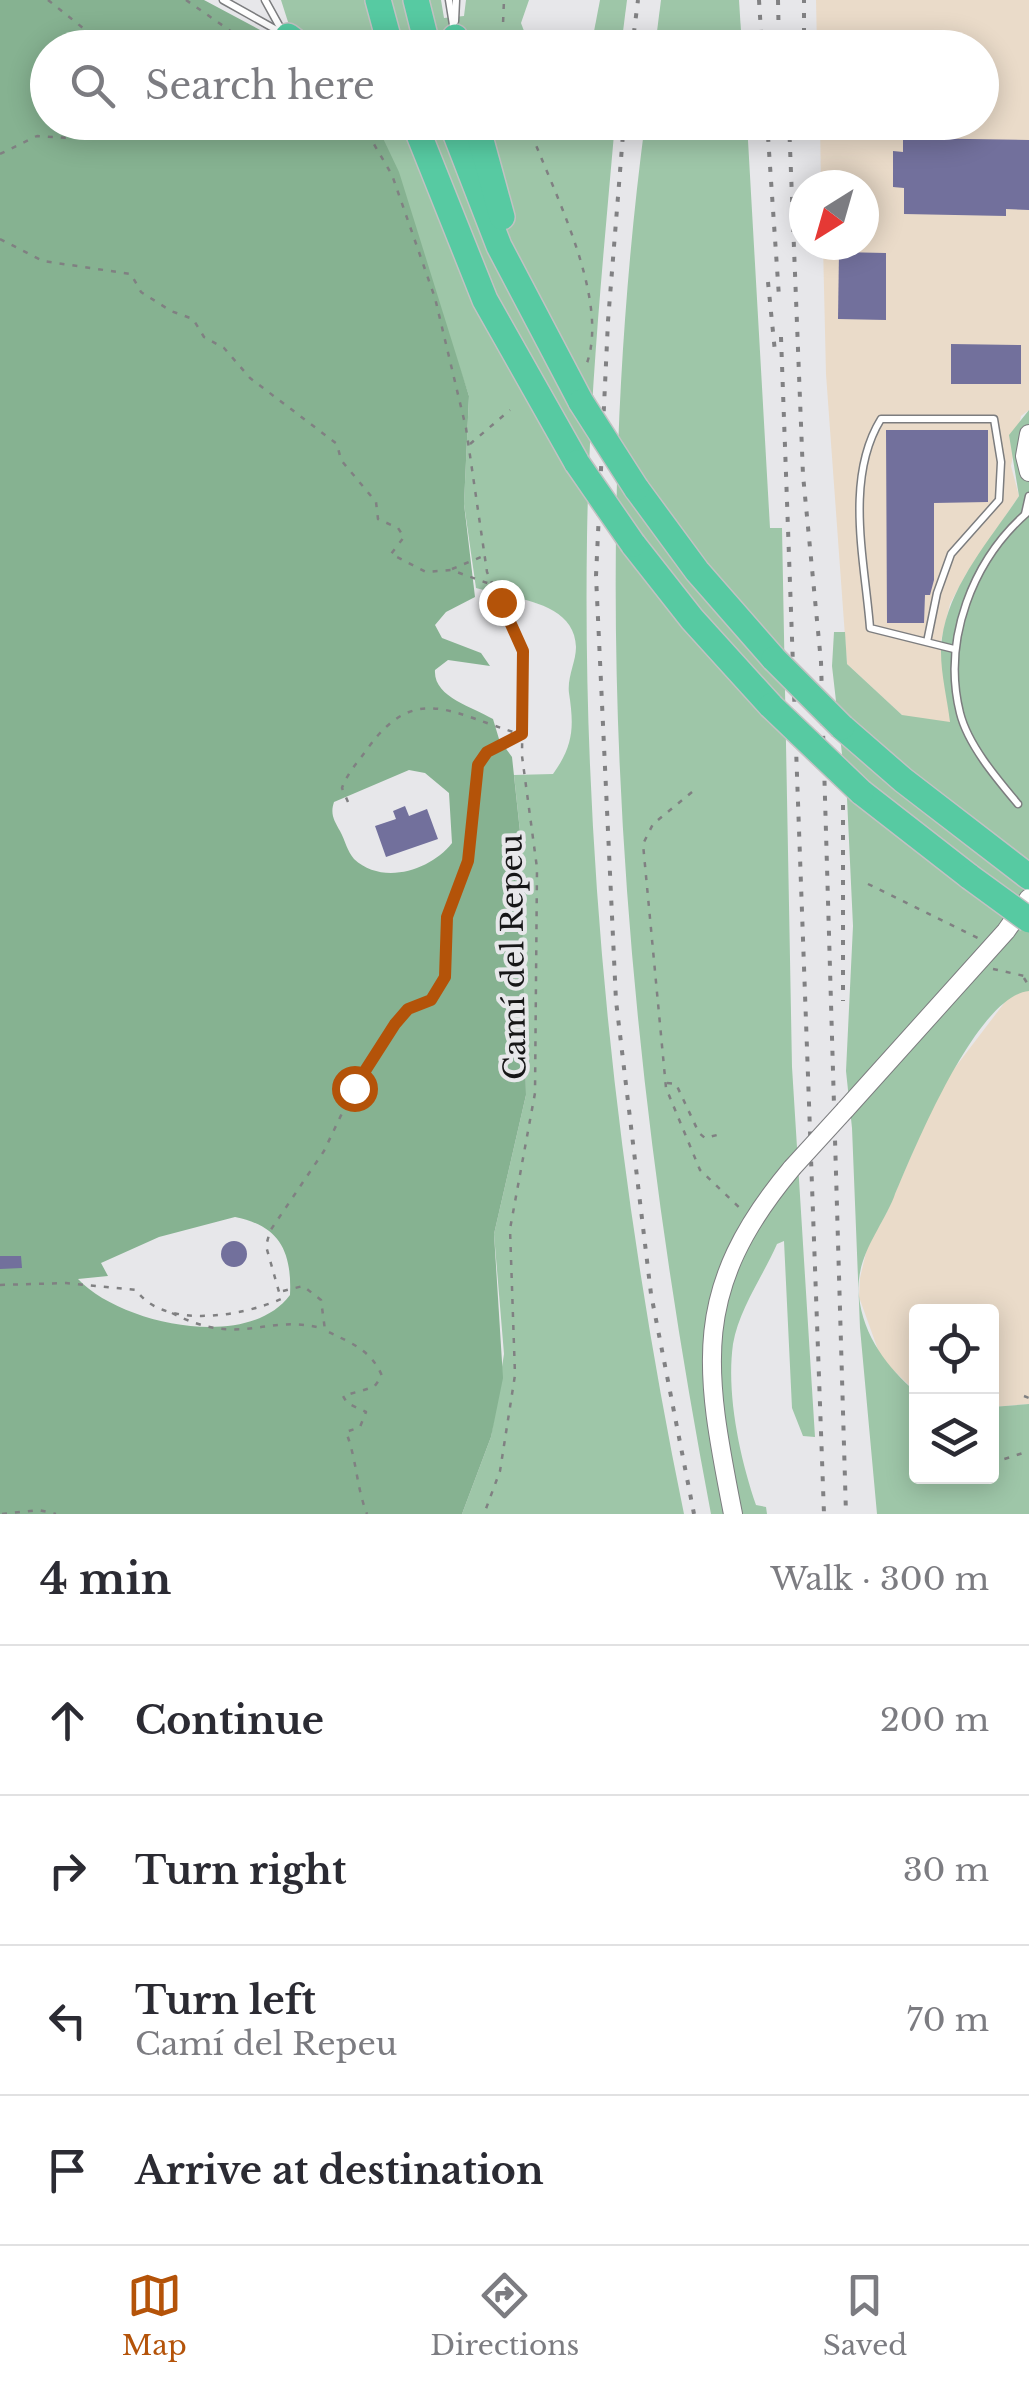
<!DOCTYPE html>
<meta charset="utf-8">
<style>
body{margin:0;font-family:"Libre Baskerville",serif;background:#f7f7f7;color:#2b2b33}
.controls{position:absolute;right:30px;bottom:30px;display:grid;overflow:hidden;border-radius:10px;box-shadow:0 5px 25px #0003}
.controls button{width:90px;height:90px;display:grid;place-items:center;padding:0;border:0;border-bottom:2px solid #e1e1e2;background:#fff;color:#2b2b33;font:50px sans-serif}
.compass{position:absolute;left:789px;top:170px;width:90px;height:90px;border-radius:50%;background:#fff;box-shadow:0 5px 25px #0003;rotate:217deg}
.stop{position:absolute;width:30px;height:30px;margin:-22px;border:8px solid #b45309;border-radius:50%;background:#fff}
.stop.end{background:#b45309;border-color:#fff;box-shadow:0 2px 10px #0008}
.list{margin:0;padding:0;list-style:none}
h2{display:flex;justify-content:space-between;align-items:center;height:130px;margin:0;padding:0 40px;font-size:42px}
h2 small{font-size:32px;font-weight:400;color:#7c7c81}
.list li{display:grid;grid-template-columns:65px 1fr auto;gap:30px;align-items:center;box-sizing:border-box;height:150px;padding:0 40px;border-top:2px solid #e1e1e2}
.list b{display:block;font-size:38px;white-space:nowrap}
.list p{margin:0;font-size:32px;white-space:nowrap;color:#7c7c81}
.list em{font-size:32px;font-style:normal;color:#7c7c81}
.icon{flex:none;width:55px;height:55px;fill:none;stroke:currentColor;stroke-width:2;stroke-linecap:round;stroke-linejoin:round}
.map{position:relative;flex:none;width:1029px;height:1514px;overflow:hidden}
.search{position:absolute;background:#fff;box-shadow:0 5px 25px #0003;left:30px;right:30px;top:30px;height:110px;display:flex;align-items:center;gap:25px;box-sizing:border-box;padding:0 35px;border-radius:55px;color:#7c7c81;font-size:38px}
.sheet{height:730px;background:#fff}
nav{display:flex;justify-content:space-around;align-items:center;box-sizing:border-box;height:140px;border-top:2px solid #e1e1e2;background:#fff;font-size:28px;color:#7c7c81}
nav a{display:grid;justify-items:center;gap:5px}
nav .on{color:#b45309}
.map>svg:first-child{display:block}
.industrial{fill:#eadbc9}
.green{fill:#9ec6a8}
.forest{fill:#86b291;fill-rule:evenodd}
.building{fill:#72709c}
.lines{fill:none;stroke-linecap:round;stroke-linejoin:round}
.service-casing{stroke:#7c7d7f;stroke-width:9}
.tertiary-casing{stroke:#7c7d7f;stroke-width:20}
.motorway-casing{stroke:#c2c2c3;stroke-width:28}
.path{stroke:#808082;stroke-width:2.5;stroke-dasharray:5 8;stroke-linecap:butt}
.service{stroke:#fff;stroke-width:6}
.tertiary{stroke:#fff;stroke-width:18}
.motorway{stroke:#57caa2;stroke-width:25}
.rail{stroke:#818183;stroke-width:4;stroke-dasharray:5 10;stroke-linecap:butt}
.tertiary-bridge-casing{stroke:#7c7d7f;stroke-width:20;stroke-linecap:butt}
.motorway-bridge-casing{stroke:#c2c2c3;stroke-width:28;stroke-linecap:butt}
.tertiary-bridge{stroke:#fff;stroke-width:18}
.motorway-bridge{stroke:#57caa2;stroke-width:25}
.route{stroke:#b45309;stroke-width:12}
.labels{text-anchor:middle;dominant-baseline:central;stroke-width:8;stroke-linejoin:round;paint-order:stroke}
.street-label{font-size:30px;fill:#161617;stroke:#e7e7ea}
</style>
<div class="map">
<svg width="1029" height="1514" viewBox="0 0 1029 1514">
<rect width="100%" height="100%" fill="#e7e7ea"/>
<g class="industrial">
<path d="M816,0h213v410l-8,6 -10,50 8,30 -53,78 -16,30 -9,37 10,82 -48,-7 -56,-52 -21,-290 -3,-129h41v-60h-43l-1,-62 162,-1v-74l-165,-1z"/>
<path d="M1022,991h7v413l-37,3v-95h-76v80l-35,-34 -22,-61 1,-19 8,-34 18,-30 55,-128 67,-88z"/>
</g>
<g class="green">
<path d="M281,0h160l3,18 20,-2 2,-16h63l-8,23 9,24h-234z"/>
<path d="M600,0h27l-6,47h-30z"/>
<path d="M661,0h78l3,47h-87z"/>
<path d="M370,123h245c-12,137 -26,276 -28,415 -5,327 31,655 97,976h-222l29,-77 13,-83 -10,-120 32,-139 -5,-254 -7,-66 39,-1c21,-29 21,-48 16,-81 -2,-16 7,-31 7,-46 -1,-47 -67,-49 -100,-59l-12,-84 5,-108 -89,-264z"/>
<path d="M645,123h102l23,405h12l10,539 23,370 -12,-1 -11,-28 -8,-167 -7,3c-14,32 -38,65 -44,100 -7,50 7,114 23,161l10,2 1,7h-56c-87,-456 -127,-929 -66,-1391z"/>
<path d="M1029,410v581c-53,5 -116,161 -135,206 -14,34 -39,60 -35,99 4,40 29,72 57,96v84h76v-69l37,-3v110h-152l-17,-186 -8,-200 -6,-57 7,-145 -6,-128 -15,-132 2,-34h11l2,32 55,51 48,7c-3,-26 -12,-59 -8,-84 8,-54 48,-98 77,-142l-10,-61z"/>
</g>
<path class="forest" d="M0,0h204l88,47 -244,1v74l322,1 10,9 19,40 70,224 -5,108 11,93 -29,15 -11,13 7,13 39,15 9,13 -42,-6 -13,10c-2,27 38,37 58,49l6,20 13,18 9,84 5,254 -32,139 9,144 -12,59 -29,77h-462zM409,770l16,3 24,20 3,50c-21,27 -69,43 -98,16 -7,-8 -9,-19 -14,-28 -6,-11 -10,-17 -6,-29zM235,1217c45,9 57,35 55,78 -42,57 -170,29 -212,-16l30,-3 -7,-13 58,-26z"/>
<g class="building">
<path d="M903,138l126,2v70l-23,-1v7l-102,-2v-26l-11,-1v-36l10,1z"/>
<path d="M839,252l47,1v67l-48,-1z"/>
<path d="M951,344l70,1v39h-70z"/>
<path d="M886,430h102v72l-54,1v77l-4,15h-5l-1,28h-37z"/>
<path d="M405,806l4,10 18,-7 11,30 -52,18 -11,-31 21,-7 -3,-8z"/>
<circle cx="234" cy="1254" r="13"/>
<path d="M0,1256h21l1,12 -22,1z"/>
</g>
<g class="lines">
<defs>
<g id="service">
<path d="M223,0l59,33"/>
<path d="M265,0l16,29"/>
<path d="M449,0l5,31"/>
<path d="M455,21l1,-21"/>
<path d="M1025,514l4,-18"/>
<path d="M927,642l10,-49 14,-39 48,-54 2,-38 -7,-43h-113c-37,60 -16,143 -11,209l84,21"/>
<path d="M1018,804c-21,-25 -50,-59 -58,-91 -18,-73 12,-153 69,-202"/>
</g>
<g id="tertiary">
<path d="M1029,434l-4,22 4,16"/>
<path d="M845,1110l161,-179 23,-33"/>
<path d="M733,1514c-29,-147 -43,-224 59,-346"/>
</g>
<g id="motorway">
<path d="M378,0l13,48"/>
<path d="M416,0l12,48"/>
<path d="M288,36l16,12"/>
<path d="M455,37l2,11"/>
<path d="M414,122l71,178 92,163"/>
<path d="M451,122l48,124 82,156"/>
<path d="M476,122l26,95"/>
<path d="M636,488l61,83 77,88"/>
<path d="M633,544l59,75 79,87"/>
<path d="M842,727l61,53 126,97"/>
<path d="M861,792l109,85"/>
</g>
</defs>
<use href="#service" class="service-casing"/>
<use href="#tertiary" class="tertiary-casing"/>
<use href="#motorway" class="motorway-casing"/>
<g class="path">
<path d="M48,0l60,48"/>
<path d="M186,0l69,48"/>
<path d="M502,48l2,-48"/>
<path d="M361,122l31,53 43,123 31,130 21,144 36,79 -1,105 15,112 -2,225 -25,136 5,146 -15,96 -16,43"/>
<path d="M527,122c24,66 83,174 60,241"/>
<path d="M0,154l37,-18 33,2 -4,-12 19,-4"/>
<path d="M0,239l43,22 88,13 10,18 30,19 22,8 11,18 20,11 26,30 87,66 4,16 35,42 2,17 20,9 6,9 -13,17 35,18 25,-2 39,14"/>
<path d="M470,444l40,-34"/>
<path d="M452,569l29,-12"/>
<path d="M692,792l-39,32 -10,20 23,244 34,82 43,41"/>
<path d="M348,802l-6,-14c6,-16 16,-26 26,-40 48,-67 86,-33 152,-14"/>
<path d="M868,884l110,54"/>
<path d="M993,969l36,8"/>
<path d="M1024,978l5,8"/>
<path d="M667,1083l9,1 23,49 6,5 12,-3"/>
<path d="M0,1285l66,-2 70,7c28,40 107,26 145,9l-15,-53 4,-15 54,-80 30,-63 41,-63 13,-16 23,-9 14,-23 2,-60 22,-56 9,-96 9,-13 33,-17"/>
<path d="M283,1291l20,-5 18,14 4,30c25,13 46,19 57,46l-8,11 -31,9 4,7 19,9 -6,15 -14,5c11,28 10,54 21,82"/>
<path d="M172,1313c70,36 94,-1 152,16"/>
<path d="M1024,1396l5,2"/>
<path d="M992,1463l37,-12"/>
<path d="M965,1480l6,-4"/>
<path d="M2,1514l37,-4 17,4"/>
</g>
<use href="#service" class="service"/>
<use href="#tertiary" class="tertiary"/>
<use href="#motorway" class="motorway"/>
<g class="rail">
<path d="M759,0l3,48"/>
<path d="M778,0l1,48"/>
<path d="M632,48l6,-48"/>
<path d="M804,48v-48"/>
<path d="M624,122l-16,199 -12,255 20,425 35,293 43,220"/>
<path d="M767,122l12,175"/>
<path d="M789,122l14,353 18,187 25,852"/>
<path d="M768,282l7,70"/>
<path d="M781,337l43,1177"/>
<path d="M843,805v196"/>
</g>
<defs>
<path id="tertiary-bridge" d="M792,1168l53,-58"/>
<g id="motorway-bridge">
<path d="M581,402l55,86"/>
<path d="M577,463l56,81"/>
<path d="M774,659l68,68"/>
<path d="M771,706l90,86"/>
<path d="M970,877l59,43"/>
</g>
</defs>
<use href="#tertiary-bridge" class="tertiary-bridge-casing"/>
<use href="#motorway-bridge" class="motorway-bridge-casing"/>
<use href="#tertiary-bridge" class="tertiary-bridge"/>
<use href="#motorway-bridge" class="motorway-bridge"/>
</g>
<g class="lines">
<path class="route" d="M354,1088l41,-64 13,-15 23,-9 14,-23 2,-60 21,-56 10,-96 9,-13 35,-18 1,-83 -22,-49"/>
</g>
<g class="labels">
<g class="street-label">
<text transform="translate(513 957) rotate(-91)">Camí del Repeu</text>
</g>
</g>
</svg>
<div class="controls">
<button><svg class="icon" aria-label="locate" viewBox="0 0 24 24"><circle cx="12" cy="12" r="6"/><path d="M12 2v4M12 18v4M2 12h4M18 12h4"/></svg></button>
<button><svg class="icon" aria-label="layers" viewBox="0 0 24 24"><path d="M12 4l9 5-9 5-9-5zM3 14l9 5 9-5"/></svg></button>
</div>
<svg class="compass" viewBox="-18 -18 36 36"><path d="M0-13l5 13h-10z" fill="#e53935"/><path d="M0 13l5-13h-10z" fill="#7c7c81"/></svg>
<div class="stop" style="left:354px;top:1088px"></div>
<div class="stop end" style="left:501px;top:602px"></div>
<div class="search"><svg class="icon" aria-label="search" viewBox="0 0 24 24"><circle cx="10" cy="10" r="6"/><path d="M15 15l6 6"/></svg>Search here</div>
</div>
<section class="sheet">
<h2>4 min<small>Walk · 300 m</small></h2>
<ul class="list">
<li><svg class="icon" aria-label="ahead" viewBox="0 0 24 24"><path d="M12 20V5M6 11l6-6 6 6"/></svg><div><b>Continue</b></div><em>200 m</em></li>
<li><svg class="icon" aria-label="right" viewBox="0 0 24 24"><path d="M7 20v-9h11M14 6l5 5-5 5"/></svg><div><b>Turn right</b></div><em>30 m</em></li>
<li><svg class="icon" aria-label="left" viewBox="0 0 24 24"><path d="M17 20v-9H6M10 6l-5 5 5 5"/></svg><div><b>Turn left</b><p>Camí del Repeu</p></div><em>70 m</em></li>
<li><svg class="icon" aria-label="arrive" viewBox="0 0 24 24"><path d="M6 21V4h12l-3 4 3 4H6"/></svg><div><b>Arrive at destination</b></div></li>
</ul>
</section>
<nav>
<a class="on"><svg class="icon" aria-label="map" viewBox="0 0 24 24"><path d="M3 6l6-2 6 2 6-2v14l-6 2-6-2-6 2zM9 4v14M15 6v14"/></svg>Map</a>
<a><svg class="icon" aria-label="directions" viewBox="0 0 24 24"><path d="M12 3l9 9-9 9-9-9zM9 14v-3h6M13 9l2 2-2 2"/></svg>Directions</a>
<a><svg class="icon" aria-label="saved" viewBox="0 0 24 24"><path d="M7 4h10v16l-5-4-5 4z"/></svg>Saved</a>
</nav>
